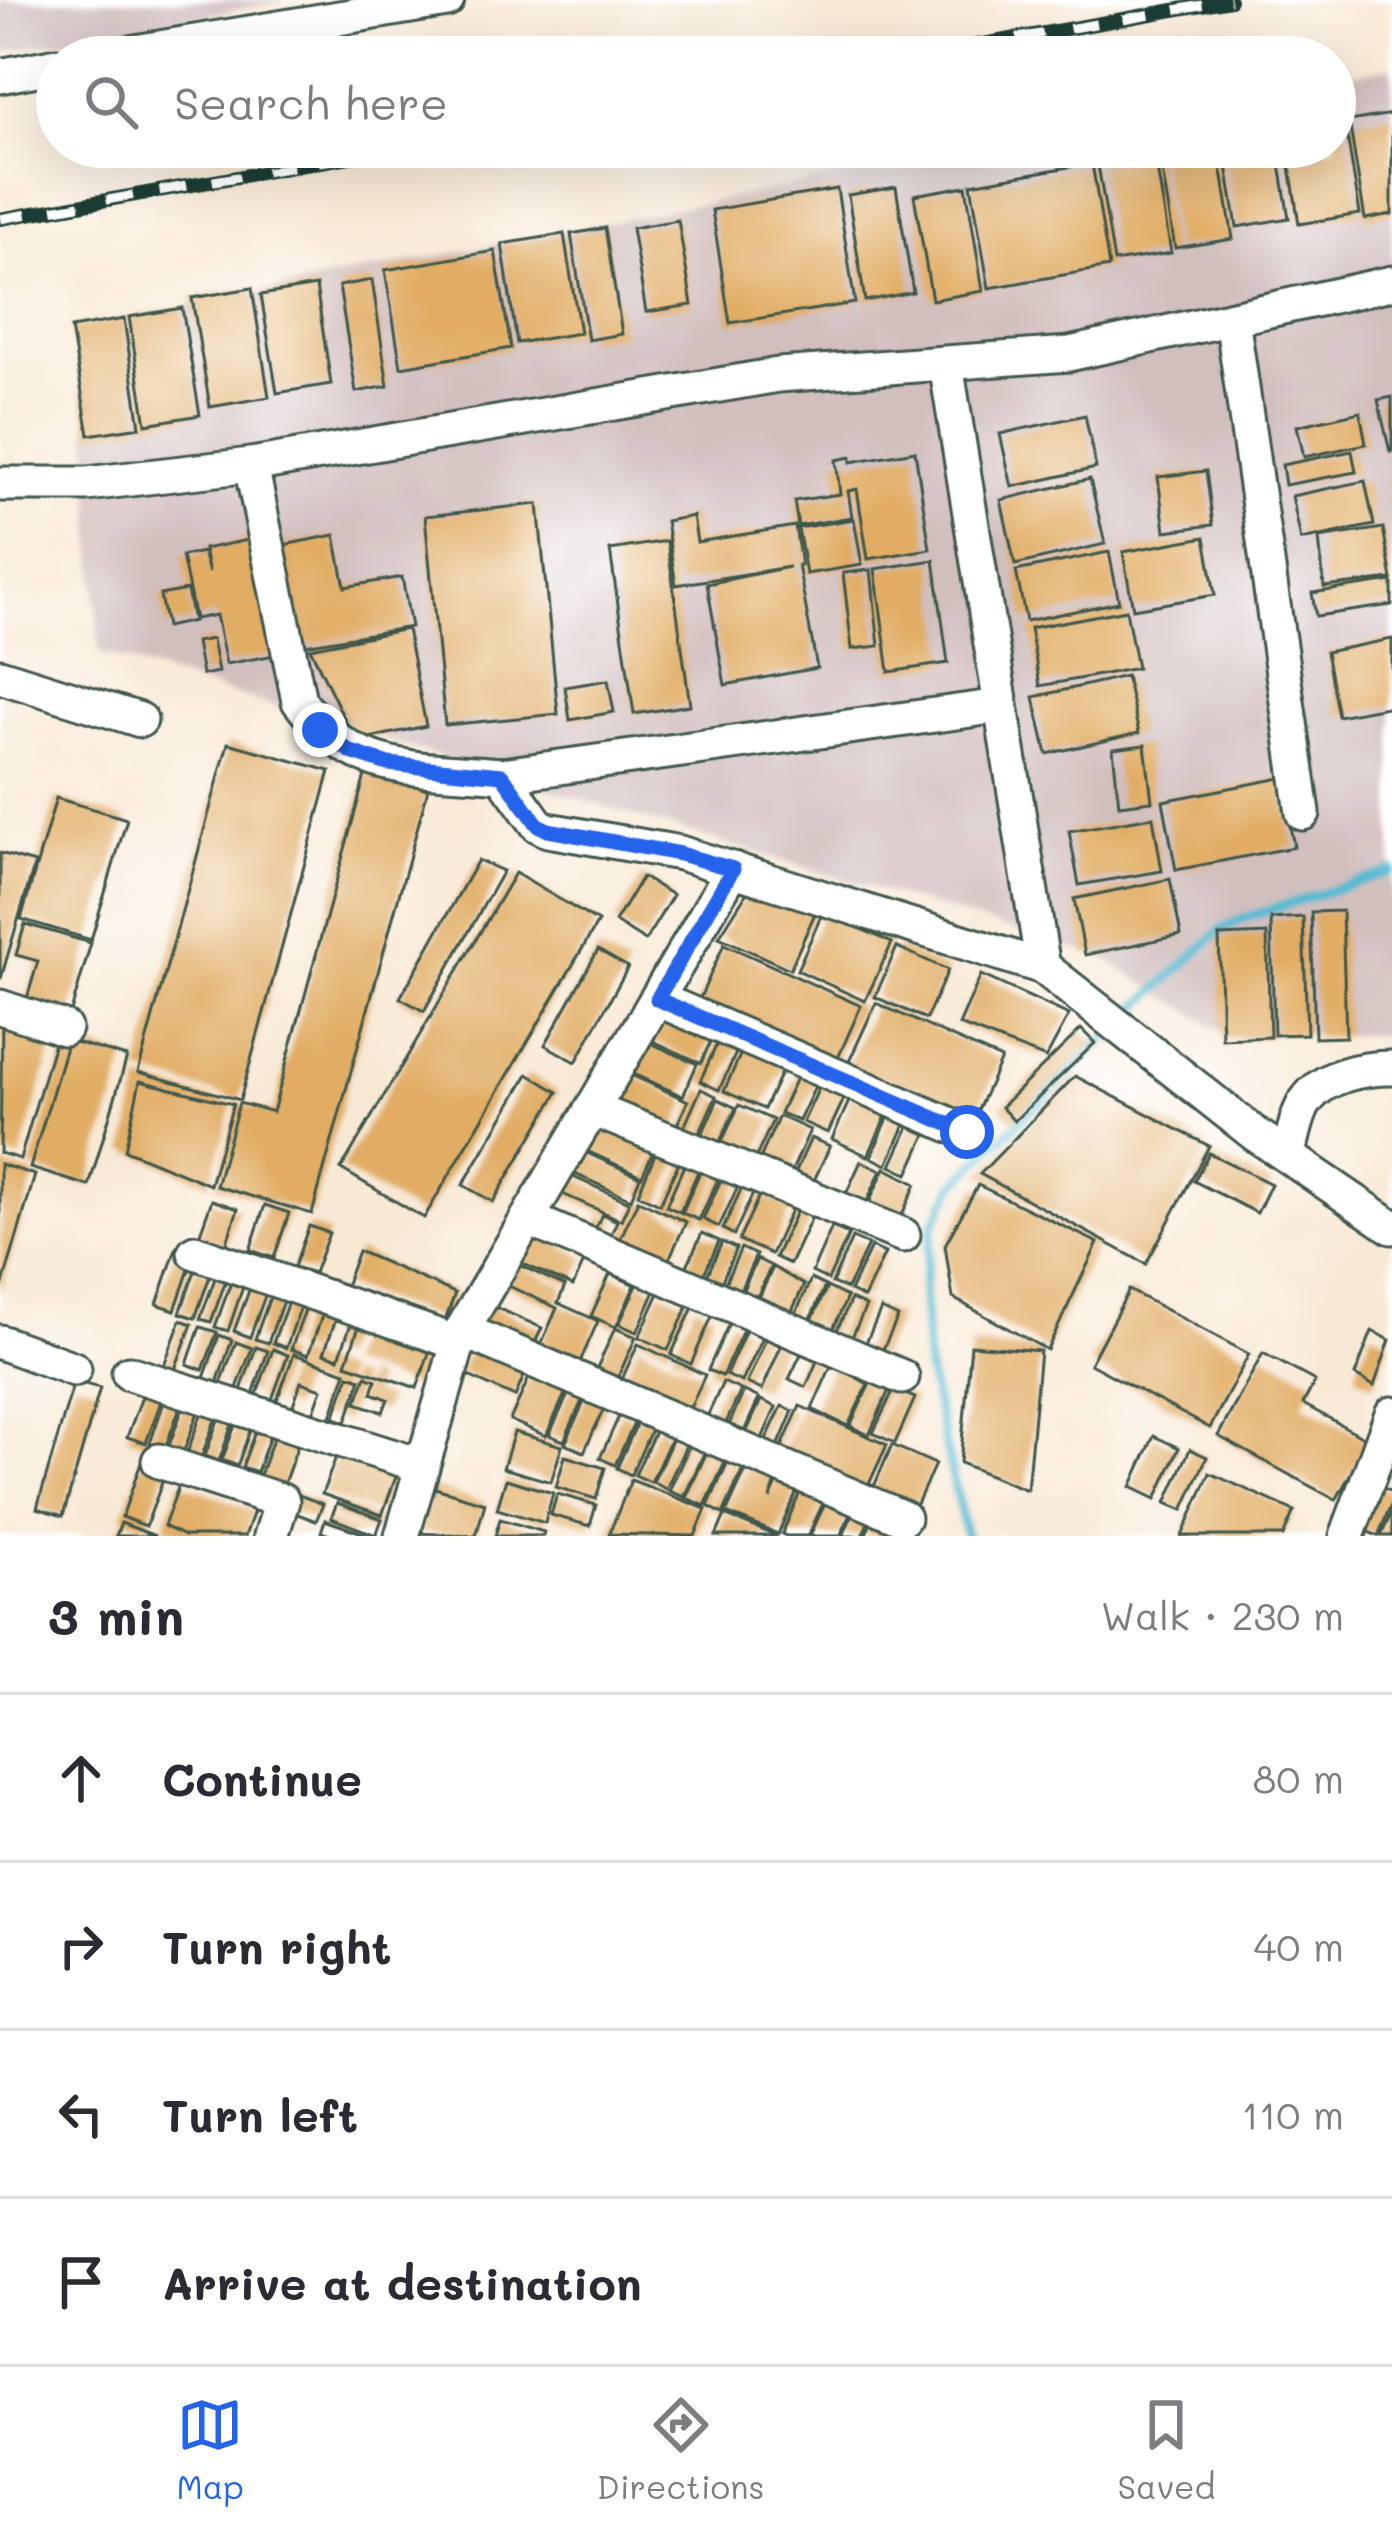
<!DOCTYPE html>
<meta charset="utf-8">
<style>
body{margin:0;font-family:Mali,sans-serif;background:#f7f7f7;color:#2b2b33}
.stop{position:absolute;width:36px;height:36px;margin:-27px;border:9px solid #2563eb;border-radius:50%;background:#fff}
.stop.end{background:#2563eb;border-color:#fff;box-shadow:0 3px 12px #0008}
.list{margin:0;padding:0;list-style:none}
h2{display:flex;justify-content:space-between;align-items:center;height:156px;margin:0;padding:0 48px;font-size:51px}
h2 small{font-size:39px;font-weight:400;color:#7c7c81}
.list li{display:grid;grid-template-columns:78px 1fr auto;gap:36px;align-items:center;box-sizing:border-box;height:168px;padding:0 48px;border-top:3px solid #e1e1e2}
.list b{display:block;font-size:45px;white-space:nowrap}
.list em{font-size:39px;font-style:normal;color:#7c7c81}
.icon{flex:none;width:66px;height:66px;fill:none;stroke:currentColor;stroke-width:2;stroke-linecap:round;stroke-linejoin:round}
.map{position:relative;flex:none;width:1392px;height:1536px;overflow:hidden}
.search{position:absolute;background:#fff;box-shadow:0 12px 48px #0002;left:36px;right:36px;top:36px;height:132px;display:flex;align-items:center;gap:30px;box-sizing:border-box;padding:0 42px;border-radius:66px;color:#7c7c81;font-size:45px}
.sheet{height:828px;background:#fff}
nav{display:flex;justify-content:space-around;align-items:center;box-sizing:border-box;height:168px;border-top:3px solid #e1e1e2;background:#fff;font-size:33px;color:#7c7c81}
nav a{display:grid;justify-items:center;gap:6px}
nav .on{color:#2563eb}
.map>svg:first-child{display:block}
.industrial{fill:#d1bfbe}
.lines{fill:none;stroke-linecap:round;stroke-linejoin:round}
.stream{stroke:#53bad1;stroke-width:9}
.building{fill:#e1ad65}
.minor-casing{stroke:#40574c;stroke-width:39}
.minor{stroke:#fff;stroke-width:33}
.rail-casing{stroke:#1f3d34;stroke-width:14}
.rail{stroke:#fff;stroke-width:9;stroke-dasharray:27;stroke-linecap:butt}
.route{stroke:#2563eb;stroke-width:15}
</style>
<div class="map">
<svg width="1392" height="1536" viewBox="0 0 1392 1536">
<rect width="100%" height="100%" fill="#fff"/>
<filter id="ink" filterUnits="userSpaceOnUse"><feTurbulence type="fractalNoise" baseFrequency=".00833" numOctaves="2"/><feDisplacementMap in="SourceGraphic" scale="24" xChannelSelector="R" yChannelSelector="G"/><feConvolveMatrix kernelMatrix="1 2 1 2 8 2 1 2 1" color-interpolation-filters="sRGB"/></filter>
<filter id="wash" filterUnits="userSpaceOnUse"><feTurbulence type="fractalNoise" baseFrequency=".004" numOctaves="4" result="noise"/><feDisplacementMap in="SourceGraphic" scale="48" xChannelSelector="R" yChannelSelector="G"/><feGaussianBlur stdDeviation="2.7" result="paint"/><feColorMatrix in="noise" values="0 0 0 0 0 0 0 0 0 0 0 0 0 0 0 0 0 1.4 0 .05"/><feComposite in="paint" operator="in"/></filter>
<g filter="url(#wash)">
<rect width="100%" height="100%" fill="#f8e9d5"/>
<g class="industrial">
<path d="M0,0h290l-290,52z"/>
<path d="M1392,66v970l-170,-4 -118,-74 -1005,-305 -17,-326 905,-180h348v-69z"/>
</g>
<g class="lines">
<g class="stream">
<path d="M1125,1019l96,-89 23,-12 148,-47"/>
<path d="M966,1536l-39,-171 -4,-78 10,-62 22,-41 158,-153"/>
</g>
</g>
<g id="blocks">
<g class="building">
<path d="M1392,114v100l-27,5 -16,-98z"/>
<path d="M1344,117l16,97 -61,10 -12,-77h48v-28z"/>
<path d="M1189,147h29l15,92 -58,9 -16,-96z"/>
<path d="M1224,147h53l12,71 -52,9z"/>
<path d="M1155,156l16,97 -57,9 -16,-97z"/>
<path d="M1092,163l17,104 -120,21 -18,-104z"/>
<path d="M966,186l17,105 -51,9 -18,-105z"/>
<path d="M896,187l17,105 -48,9 -17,-106z"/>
<path d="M837,189l18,114 -125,20 -18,-113z"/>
<path d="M678,220l14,85 -46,7 -14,-84z"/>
<path d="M605,228l17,106 -34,6 -17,-106z"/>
<path d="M564,234l16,99 -63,10 -15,-99z"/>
<path d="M495,251l16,97 -110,19 -16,-97z"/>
<path d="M372,280l16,106 -32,6 -17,-106z"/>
<path d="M316,286l15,98 -54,9 -16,-98z"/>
<path d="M252,288l17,109 -59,10 -18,-109z"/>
<path d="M182,308l18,107 -54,9 -17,-107z"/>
<path d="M124,319l16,108 -51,8 -18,-107z"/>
<path d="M1392,397v55h-2l-12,-52z"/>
<path d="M1360,412l6,32 -62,13 -7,-31z"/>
<path d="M1085,415l11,53 -84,19 -12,-53z"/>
<path d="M915,451l15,98 -62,10 -11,-70 -9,2 4,26 -54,9 -4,-25 46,-7 -4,-34 15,-3v5z"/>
<path d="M1352,451l4,21 -71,13 -3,-20z"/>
<path d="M1206,471l7,54 -48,6 -7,-54z"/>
<path d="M1090,479l15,65 -90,21 -14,-65z"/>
<path d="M1365,481l9,44 -73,15 -9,-44z"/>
<path d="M538,504l20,210 -113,11 -20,-209z"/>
<path d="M693,516l4,26 98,-16 6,39h-3l19,103 -92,17 -18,-101 82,-17 -113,18 -10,-64z"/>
<path d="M854,519l8,46 -56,9 -8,-46z"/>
<path d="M1383,528l9,51 -68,8 -5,-49z"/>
<path d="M335,535l10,52 57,-10 9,50 -118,20 -20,-100z"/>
<path d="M1205,537l10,58 -82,14 -10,-57z"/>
<path d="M258,538l22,116 -54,10 -10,-49 -21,4 -13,-63 21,-4 6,21 -5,-24z"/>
<path d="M667,541l23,164 -56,9 -24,-164z"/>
<path d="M1109,552l10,50 -93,19 -10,-50z"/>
<path d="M934,560l14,103 -59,9 -14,-103z"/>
<path d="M871,570l8,76 -27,3 -9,-76z"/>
<path d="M1392,581v24l-76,11 -4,-23z"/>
<path d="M187,590l6,31 -27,6 -6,-32z"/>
<path d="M1126,610l11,58 -97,18 -10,-58z"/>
<path d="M407,629l19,97 -71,15 -45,-93z"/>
<path d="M212,639l6,33 -16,3 -6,-33z"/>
<path d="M1392,639v67l-54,10 -12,-64z"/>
<path d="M1126,676l13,57 -92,21 -13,-57z"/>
<path d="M608,680l6,32 -44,8 -5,-33z"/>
<path d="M228,743l102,28 -90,329 -102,-28z"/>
<path d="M1145,745l7,56 -33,4 -6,-56z"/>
<path d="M366,772l62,17 -116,425 -96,-28 23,-83 34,9z"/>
<path d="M1281,778l13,69 -118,23 -13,-69z"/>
<path d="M56,798l71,21 -36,121 -70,-21z"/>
<path d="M1153,817l9,54 -83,14 -10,-54z"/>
<path d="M0,853l35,10 -34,115h-1z"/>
<path d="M478,860l25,11 -79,140 -24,-13z"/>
<path d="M515,873l83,49 -174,296 -83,-49z"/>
<path d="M642,877l31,18 -28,46 -30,-19z"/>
<path d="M1170,879l11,56 -96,20 -11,-56z"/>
<path d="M751,886l65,25 -26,58 -71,-32z"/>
<path d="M1342,911l4,126 -31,1 -4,-126z"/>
<path d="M823,912l69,31 -27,58 -68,-31z"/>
<path d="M1303,917l4,117 -33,1 -3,-116z"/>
<path d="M25,924l66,19 -21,72 -44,-13 12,-41 -22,-6z"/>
<path d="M1267,934l3,103 -48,2 -3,-103z"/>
<path d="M724,944l137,62 -28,63 -137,-62z"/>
<path d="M897,947l51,23 -22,49 -51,-22z"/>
<path d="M598,950l30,17 -52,95 -31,-17z"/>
<path d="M981,975l88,40 -23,43 -87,-33z"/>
<path d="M876,1003l125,56 -30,66 -125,-57z"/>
<path d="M667,1010l48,21 -14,32 -48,-22z"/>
<path d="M2,1020l54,16 -36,123 -20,-6z"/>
<path d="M1081,1029l14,14 -81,78 -13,-14z"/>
<path d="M722,1033l19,9 -22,48 -19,-9z"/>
<path d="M68,1040l59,17 -38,129 -59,-18z"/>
<path d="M648,1042l49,22 -14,32 -49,-22z"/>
<path d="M746,1042l41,18 -23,49 -40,-18z"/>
<path d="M801,1067l19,9 -21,45 -19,-8z"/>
<path d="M528,1074l30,18 -65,110 -30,-17z"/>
<path d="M631,1075l57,26 -15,32 -57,-26z"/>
<path d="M1075,1076l134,70 -63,118 -166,-90z"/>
<path d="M824,1077l25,11 -21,45 -25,-11z"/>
<path d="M140,1081l93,23 -23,81 -85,-35z"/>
<path d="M701,1089l15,7 -19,42 -15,-6z"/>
<path d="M854,1090l36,17 -22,49 -36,-17z"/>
<path d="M718,1099l18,9 -19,40 -18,-7z"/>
<path d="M739,1105l34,15 -22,48 -34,-16z"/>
<path d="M892,1109l17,7 -22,49 -16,-8z"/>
<path d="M592,1115l64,30 -14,31 -64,-29z"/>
<path d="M779,1116l31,14 -24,54 -31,-14z"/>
<path d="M912,1120l17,8 -21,46 -17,-8z"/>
<path d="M811,1138l19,8 -20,43 -18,-9z"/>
<path d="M576,1148l64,29 -9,22 -65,-29z"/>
<path d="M656,1152l23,10 -19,42 -22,-10z"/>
<path d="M1209,1153l62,31 -14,29 -63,-32z"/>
<path d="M686,1161l14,6 -20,45 -14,-6z"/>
<path d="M861,1161l20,9 -20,45 -20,-10z"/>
<path d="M0,1164l35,11 -34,116h-1z"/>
<path d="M703,1165l18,8 -22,47 -17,-7z"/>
<path d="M885,1168l31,16 -21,46 -30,-18z"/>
<path d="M725,1171l17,7 -23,49 -16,-8z"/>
<path d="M562,1172l67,30 -8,18 -67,-30z"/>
<path d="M744,1183l11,6 -21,46 -11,-6z"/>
<path d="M978,1185l120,58 -51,107 -94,-52 -8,-53z"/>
<path d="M760,1194l32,14 -21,46 -32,-14z"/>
<path d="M212,1200l26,9 -12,36 -27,-9z"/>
<path d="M638,1200l48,22 -22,48 -48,-22z"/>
<path d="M265,1205l24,8 -15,45 -24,-8z"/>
<path d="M797,1210l15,7 -22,47 -15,-7z"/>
<path d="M602,1214l15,7 -9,20 -15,-7z"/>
<path d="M309,1226l20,7 -15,40 -20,-6z"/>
<path d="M832,1227l17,7 -21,46 -16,-8z"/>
<path d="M529,1230l57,27 -13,29 -58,-26z"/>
<path d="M702,1233l17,8 -20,44 -17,-8z"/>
<path d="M852,1238l16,7 -21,44 -15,-6z"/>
<path d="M722,1242l14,6 -18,42 -14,-7z"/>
<path d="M177,1246l18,6 -20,58 -18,-6z"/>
<path d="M871,1247l14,6 -21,45 -14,-7z"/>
<path d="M741,1248l15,7 -20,44 -15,-7z"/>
<path d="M358,1251l97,42 -10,28 -100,-35z"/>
<path d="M757,1259l14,7 -19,42 -14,-7z"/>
<path d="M510,1261l55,25 -7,17 40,18 -23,52 -39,-17 21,-48 -57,-26z"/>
<path d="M773,1267l31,18 -18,39 -31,-18z"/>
<path d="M196,1268l15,5 -16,45 -15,-5z"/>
<path d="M217,1273l10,4 -16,45 -11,-3z"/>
<path d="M234,1274l12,4 -18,53 -13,-4z"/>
<path d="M610,1274l25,11 -19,42 -25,-11z"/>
<path d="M811,1279l14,7 -19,43 -14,-7z"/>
<path d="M639,1281l17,8 -19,43 -18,-8z"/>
<path d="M827,1287l20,10 -16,37 -21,-10z"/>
<path d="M250,1288l16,5 -16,44 -16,-6z"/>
<path d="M1129,1290l120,64 -39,74 -120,-64z"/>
<path d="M660,1291l29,13 -21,46 -29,-13z"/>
<path d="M271,1294l13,4 -16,45 -13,-4z"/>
<path d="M290,1296l13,4 -17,48 -13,-5z"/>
<path d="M309,1299l17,6 -18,50 -17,-6z"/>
<path d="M851,1299l15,7 -18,40 -15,-7z"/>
<path d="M484,1302l58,26 -12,25 -58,-26z"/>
<path d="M694,1305l19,9 -22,50 -20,-9z"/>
<path d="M365,1309l71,24 -19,55 -71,-24z"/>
<path d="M881,1309l17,8 -21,45 -16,-8z"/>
<path d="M339,1310l15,5 -15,43 -15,-5z"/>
<path d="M181,1320l11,4 -20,53 -11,-4z"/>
<path d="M730,1321l14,7 -22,48 -14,-6z"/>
<path d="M200,1327l17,5 -14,38 -16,-6z"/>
<path d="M615,1328l21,9 -23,51 -21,-9z"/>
<path d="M747,1328l17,7 -22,47 -16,-7z"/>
<path d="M1372,1331l18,9 -16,46 -19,-11z"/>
<path d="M219,1335l13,5 -16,46 -13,-5z"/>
<path d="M766,1339l15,7 -19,44 -15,-7z"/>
<path d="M236,1342l16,6 -16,43 -16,-5z"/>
<path d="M638,1344l67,31 -21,46 -67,-31z"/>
<path d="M971,1345l69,6 -13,139 -67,-27z"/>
<path d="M256,1347l12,4 -15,43 -12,-4z"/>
<path d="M471,1347l55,24 -11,26 -55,-25z"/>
<path d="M273,1349l15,6 -18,50 -15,-6z"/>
<path d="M1263,1353l52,28 -12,23 66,36 -33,60 -118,-64z"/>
<path d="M294,1354l52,18 -16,48 -17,-6 9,-25 -21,-7 -9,26 -16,-5z"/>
<path d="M801,1354l16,7 -11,26 -17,-8z"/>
<path d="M832,1364l36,20 -20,42 -36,-17z"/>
<path d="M533,1369l36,16 -23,51 -36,-16z"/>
<path d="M349,1375l12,4 -15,43 -12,-4z"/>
<path d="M366,1376l10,4 -4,13 16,6 -5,13 -27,-9z"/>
<path d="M872,1379l18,9 -21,47 -19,-9z"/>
<path d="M74,1381l26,7 -37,128 -26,-8z"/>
<path d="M723,1382l18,8 -21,46 -18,-8z"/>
<path d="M146,1386l18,7 -18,50 -19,-6z"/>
<path d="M571,1388l14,6 -21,47 -15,-6z"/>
<path d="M894,1389l21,9 -20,45 -22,-10z"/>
<path d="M744,1391l15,7 -20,45 -15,-7z"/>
<path d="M167,1393l16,6 -19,52 -15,-5z"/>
<path d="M587,1395l19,9 -22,48 -19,-8z"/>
<path d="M186,1399l15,5 -20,55 -15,-5z"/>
<path d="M761,1400l15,7 -19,43 -16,-6z"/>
<path d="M206,1401l14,5 -20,55 -14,-5z"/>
<path d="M223,1406l14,5 -18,50 -14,-5z"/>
<path d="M782,1406l11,5 -20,47 -13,-6z"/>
<path d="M800,1406l87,39 -25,54 -86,-39z"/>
<path d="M240,1412l15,5 -18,49 -15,-6z"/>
<path d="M621,1412l15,7 -21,46 -15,-7z"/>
<path d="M641,1414l14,7 -24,54 -14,-7z"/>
<path d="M259,1421l14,6 -16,45 -15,-5z"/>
<path d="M657,1427l16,7 -22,48 -16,-7z"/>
<path d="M276,1431l24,8 -18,50 -24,-9z"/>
<path d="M514,1432l48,14 -11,36 -48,-14z"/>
<path d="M674,1436l14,5 -22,48 -13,-7z"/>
<path d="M1154,1436l25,12 -23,51 -25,-12z"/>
<path d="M692,1440l15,7 -23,50 -15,-6z"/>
<path d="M341,1444l59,22 -18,49 -60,-21z"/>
<path d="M892,1445l43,19 -24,53 -42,-19z"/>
<path d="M709,1447l19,9 -23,50 -19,-8z"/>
<path d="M1190,1449l17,8 -24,53 -17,-7z"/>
<path d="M731,1455l15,7 -23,52 -15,-8z"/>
<path d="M565,1456l40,12 -9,31 -40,-12z"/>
<path d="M142,1460l25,9 -21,57 -24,-9z"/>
<path d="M749,1463l29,13 -8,23 11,-24 19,9 -22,50 -52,-21z"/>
<path d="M1210,1473l84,38 -11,25h-101z"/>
<path d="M506,1479l47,14 -8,30 -48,-14z"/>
<path d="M631,1480l75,29 -11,27 -86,-2z"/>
<path d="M180,1482l74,29 -9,25h-61l-20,-10z"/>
<path d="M1375,1484l17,8v11l-14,33 -22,-9z"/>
<path d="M432,1487l53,16 -9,33 -58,-3z"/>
<path d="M286,1490l37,14 -7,17 -37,-14z"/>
<path d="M801,1490l23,11 -16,35h-22l-4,-2z"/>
<path d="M557,1494l39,11 -6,21 -39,-11z"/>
<path d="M826,1501l25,11 -11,24h-30z"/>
<path d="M337,1503l45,16 -6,16 -45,-17z"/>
<path d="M854,1511l16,7 -8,18h-19z"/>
<path d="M1392,1511v25h-11z"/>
<path d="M725,1515l52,21h-61z"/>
<path d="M873,1518l17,7 -5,11h-20z"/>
<path d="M500,1519l44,13 -1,4h-48z"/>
<path d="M325,1520l43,15v1h-36l-11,-4z"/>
<path d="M121,1523l34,13h-39z"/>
</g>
</g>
</g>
<g filter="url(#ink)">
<use href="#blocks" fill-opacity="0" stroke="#40574c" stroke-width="3"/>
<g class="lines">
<defs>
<g id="minor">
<path d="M105,57l342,-57"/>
<path d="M0,76l57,-11"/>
<path d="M1232,318l71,495"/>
<path d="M946,364l97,603 212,167 137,93"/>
<path d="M251,465l48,236c56,76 117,66 203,74l36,50 10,5 132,23 363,114"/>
<path d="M0,484h87l164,-19 527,-90 291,-21 323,-71"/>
<path d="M0,676l140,44"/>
<path d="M502,775l498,-69"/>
<path d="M657,999l310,133"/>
<path d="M0,1007l64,21"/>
<path d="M592,1109l311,126"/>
<path d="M1288,1156c5,-17 8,-41 18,-55 18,-26 57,-33 86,-33"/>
<path d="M528,1219l374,158"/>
<path d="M195,1252l263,91"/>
<path d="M462,1330l441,188"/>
<path d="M0,1342l74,27"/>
<path d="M129,1373l278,88 16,-1"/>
<path d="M159,1461l123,40 -11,35"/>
<path d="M402,1536l60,-206 271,-461"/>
<path d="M1347,1536l45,-122"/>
</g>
</defs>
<use href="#minor" class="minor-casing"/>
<use href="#minor" class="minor"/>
<defs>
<g id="rail">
<path d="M910,57l320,-57"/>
<path d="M0,219l406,-72"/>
</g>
</defs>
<use href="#rail" class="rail-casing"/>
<use href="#rail" class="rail"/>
</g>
</g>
<g class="lines" filter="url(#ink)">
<path class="route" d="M320,730l31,22 37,12 114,11 36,50 10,5 132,24 53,15 -76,130 310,133"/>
</g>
</svg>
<div class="stop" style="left:967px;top:1132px"></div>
<div class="stop end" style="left:320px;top:730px"></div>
<div class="search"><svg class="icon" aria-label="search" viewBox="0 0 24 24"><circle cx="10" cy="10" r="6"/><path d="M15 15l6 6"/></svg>Search here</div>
</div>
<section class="sheet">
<h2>3 min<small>Walk · 230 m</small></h2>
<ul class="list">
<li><svg class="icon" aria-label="ahead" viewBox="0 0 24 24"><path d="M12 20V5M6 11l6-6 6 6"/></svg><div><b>Continue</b></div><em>80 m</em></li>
<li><svg class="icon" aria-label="right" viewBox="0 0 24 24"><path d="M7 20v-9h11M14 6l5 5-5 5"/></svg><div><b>Turn right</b></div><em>40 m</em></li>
<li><svg class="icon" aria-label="left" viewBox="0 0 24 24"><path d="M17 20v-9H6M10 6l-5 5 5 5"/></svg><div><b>Turn left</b></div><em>110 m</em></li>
<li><svg class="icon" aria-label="arrive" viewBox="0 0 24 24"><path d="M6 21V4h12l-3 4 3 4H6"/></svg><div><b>Arrive at destination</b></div></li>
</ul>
</section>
<nav>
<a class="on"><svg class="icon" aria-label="map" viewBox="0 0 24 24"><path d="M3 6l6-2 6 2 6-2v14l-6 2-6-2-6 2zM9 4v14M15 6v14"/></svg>Map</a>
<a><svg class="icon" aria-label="directions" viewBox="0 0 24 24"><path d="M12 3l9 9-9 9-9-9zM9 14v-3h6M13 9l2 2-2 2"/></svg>Directions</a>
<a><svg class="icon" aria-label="saved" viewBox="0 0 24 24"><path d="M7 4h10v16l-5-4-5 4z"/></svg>Saved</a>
</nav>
